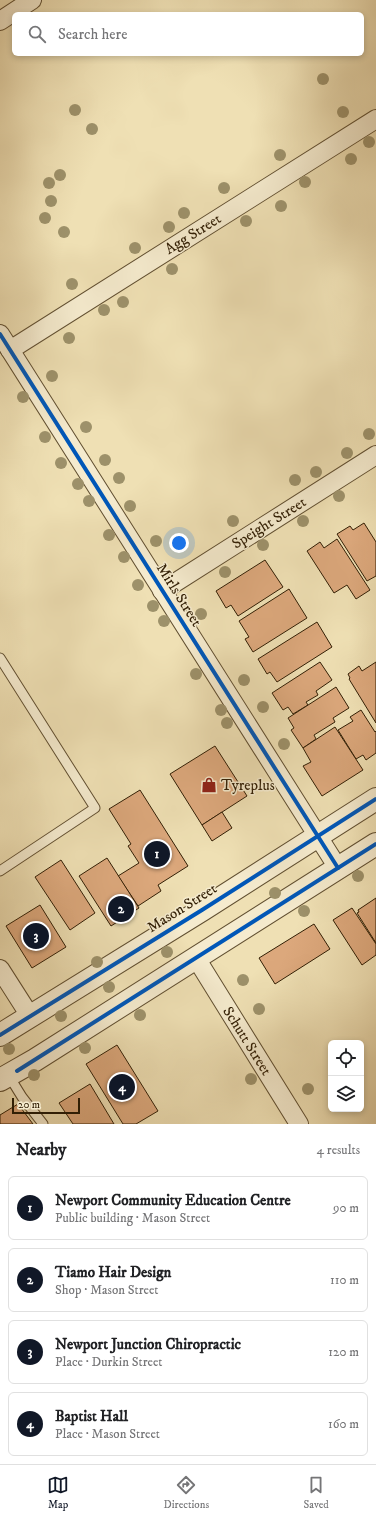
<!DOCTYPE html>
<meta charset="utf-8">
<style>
body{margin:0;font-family:"IM FELL DW Pica",serif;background:#f2f2f2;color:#202124}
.controls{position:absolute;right:12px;bottom:12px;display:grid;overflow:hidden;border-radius:6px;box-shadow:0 2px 6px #0003}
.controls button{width:36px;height:36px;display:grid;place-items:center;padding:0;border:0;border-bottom:1px solid #e0e0e0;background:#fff;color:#202124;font:20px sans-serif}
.scale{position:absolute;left:12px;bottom:10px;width:68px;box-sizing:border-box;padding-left:4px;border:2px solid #321f05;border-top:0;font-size:11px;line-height:14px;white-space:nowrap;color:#321f05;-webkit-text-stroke:3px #f5ebce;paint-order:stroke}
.you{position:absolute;left:179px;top:543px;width:14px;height:14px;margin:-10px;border:3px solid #fff;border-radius:50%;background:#1a73e8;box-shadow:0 0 0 6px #1a73e833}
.badge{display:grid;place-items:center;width:26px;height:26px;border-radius:50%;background:#111827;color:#fff;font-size:13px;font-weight:700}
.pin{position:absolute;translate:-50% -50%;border:2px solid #fff;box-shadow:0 1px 4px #0006}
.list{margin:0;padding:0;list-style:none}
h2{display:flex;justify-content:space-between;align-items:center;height:52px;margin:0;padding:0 16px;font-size:17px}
h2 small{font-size:13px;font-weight:400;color:#757577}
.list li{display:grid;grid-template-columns:26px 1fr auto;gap:12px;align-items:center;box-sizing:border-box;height:64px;margin:0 8px 8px;padding:0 8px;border:1px solid #e0e0e0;border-radius:6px}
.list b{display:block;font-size:15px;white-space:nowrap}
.list p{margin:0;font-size:13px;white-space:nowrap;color:#757577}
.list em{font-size:13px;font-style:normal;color:#757577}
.icon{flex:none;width:22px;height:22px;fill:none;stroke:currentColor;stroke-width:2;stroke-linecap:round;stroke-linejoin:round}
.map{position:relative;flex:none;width:376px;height:1124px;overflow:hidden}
.search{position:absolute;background:#fff;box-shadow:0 2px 6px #0003;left:12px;right:12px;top:12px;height:44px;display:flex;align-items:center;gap:10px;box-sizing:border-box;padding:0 14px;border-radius:6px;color:#757577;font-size:15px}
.sheet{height:340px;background:#fff}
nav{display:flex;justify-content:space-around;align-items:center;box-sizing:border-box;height:56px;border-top:1px solid #e0e0e0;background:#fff;font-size:11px;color:#757577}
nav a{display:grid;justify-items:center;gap:2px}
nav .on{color:#111827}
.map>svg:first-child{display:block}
.building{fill:#dca87c;stroke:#321f05}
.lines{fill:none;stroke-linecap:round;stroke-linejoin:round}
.service-casing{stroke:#614f31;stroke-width:11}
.minor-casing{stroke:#614f31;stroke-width:20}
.tertiary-casing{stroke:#614f31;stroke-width:24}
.service{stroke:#f5ebce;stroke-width:9}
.minor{stroke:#f5ebce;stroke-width:18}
.tertiary{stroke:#f5ebce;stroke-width:22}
.cycleway-casing{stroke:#f5ebce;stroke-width:6}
.cycleway{stroke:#0057b8;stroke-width:4}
.tree{fill:#9d916a}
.labels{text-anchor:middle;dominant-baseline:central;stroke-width:3;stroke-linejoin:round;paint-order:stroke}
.street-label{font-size:15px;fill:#321f05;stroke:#f5ebce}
.poi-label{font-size:15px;fill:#321f05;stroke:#f5ebce;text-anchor:start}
</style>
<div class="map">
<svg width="376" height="1124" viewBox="0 0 376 1124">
<rect width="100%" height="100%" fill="#efe0b4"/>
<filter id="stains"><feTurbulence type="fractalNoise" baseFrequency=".005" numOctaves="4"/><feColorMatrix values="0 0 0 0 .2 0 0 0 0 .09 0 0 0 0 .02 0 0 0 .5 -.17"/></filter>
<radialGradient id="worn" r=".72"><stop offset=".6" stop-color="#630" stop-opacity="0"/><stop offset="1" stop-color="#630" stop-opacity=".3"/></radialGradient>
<g class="building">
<path d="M364,523l12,19v34l-9,5 -30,-47 13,-8 3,4z"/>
<path d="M337,539l33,51 -14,9 -9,-14 -13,8 -27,-42 13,-9 4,6z"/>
<path d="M265,560l18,27 -45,29 -7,-11 -5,3 -10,-17z"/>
<path d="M289,589l18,29 -54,34 -8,-13 4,-2 -10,-16z"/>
<path d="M317,622l15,25 -55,35 -7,-10 -3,2 -9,-15z"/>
<path d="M320,662l12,18 -16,11 2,4 -12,7 2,3 -15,9 -5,-7 -5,3 -11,-17z"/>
<path d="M376,662v61l-27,-44 1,-1 -2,-4 11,-8 3,5z"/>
<path d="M336,687l13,21 -16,10 2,4 -21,13 2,4 -13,9 -12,-18 3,-2 -6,-10z"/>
<path d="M361,710l14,22 1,-1v22l-10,7 -3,-5 -7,4 -18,-29 15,-9 -3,-4z"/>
<path d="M335,727l28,43 -41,26 -19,-30 8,-4 -8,-14z"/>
<path d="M215,746l32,50 -45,29 -32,-51z"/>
<path d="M140,790l48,76 -30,19 3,6 -23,15 -20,-30 21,-13 -11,-17 3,-2 -22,-35z"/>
<path d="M222,812l10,16 -20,13 -10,-16z"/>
<path d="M107,858l32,50 -28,18 -32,-50z"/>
<path d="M61,860l34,53 -25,17 -35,-53z"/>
<path d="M376,898v45l-19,-30 2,-1 -1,-2z"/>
<path d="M40,905l26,42 -34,21 -26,-42z"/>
<path d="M352,908l24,36v11l-14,10 -29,-45z"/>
<path d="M314,924l16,25 -55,35 -16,-26z"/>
<path d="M117,1045l41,66 -22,13h-13l-37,-60z"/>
<path d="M90,1084l24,40h-41l-14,-21z"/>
<path d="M18,1104l15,20h-33v-9z"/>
</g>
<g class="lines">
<defs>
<g id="service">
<path d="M0,658l95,150 -95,63"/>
<path d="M9,1076l13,21 21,27"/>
</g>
<g id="minor">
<path d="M0,21l32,-21"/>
<path d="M0,334l338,534"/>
<path d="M10,350l366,-231"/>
<path d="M162,591l214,-136"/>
<path d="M196,958l103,166"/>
<path d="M0,969l30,47"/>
</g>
<g id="tertiary">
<path d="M0,1035l202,-125 174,-111"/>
<path d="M0,1080l35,-20 341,-216"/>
</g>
</defs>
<use href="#service" class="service-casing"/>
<use href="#minor" class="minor-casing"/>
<use href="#tertiary" class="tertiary-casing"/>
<use href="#service" class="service"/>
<use href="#minor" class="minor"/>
<use href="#tertiary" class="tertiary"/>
<defs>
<g id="cycleway">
<path d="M0,334l338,534"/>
<path d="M0,1035l202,-125 174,-111"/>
<path d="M17,1071l359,-227"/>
</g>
</defs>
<use href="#cycleway" class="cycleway-casing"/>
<use href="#cycleway" class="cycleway"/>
</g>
<g class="tree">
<circle cx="323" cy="79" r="6"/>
<circle cx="75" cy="110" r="6"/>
<circle cx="343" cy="112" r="6"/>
<circle cx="92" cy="129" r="6"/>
<circle cx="369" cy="142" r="6"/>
<circle cx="280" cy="155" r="6"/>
<circle cx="351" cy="159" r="6"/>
<circle cx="60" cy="175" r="6"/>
<circle cx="305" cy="182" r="6"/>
<circle cx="49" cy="183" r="6"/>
<circle cx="224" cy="188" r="6"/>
<circle cx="51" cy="201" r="6"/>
<circle cx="281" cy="206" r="6"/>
<circle cx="184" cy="213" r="6"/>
<circle cx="45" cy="218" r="6"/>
<circle cx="246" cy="221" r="6"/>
<circle cx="169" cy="227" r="6"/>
<circle cx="64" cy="232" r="6"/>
<circle cx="135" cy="248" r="6"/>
<circle cx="172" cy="269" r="6"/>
<circle cx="72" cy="284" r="6"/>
<circle cx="123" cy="302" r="6"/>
<circle cx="104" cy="310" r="6"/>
<circle cx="69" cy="338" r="6"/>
<circle cx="52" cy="376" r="6"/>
<circle cx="23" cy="397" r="6"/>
<circle cx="86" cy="427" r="6"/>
<circle cx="369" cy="434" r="6"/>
<circle cx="45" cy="437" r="6"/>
<circle cx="347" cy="453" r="6"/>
<circle cx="105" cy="460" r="6"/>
<circle cx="61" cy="463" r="6"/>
<circle cx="316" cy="472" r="6"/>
<circle cx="119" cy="478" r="6"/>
<circle cx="295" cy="480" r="6"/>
<circle cx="78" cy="484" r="6"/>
<circle cx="339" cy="496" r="6"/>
<circle cx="89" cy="501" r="6"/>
<circle cx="130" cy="506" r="6"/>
<circle cx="233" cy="521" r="6"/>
<circle cx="303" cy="521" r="6"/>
<circle cx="109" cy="535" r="6"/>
<circle cx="156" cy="541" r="6"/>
<circle cx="263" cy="545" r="6"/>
<circle cx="124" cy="557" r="6"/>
<circle cx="225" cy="572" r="6"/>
<circle cx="138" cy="585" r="6"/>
<circle cx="153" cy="606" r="6"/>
<circle cx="201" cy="614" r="6"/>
<circle cx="164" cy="621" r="6"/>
<circle cx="196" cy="674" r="6"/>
<circle cx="244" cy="680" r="6"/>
<circle cx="263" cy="707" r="6"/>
<circle cx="221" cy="710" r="6"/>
<circle cx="227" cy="723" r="6"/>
<circle cx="284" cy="744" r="6"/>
<circle cx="358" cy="876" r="6"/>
<circle cx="275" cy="893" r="6"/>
<circle cx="304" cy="911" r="6"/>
<circle cx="167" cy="952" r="6"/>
<circle cx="97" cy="962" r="6"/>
<circle cx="243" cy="980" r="6"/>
<circle cx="109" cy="987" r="6"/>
<circle cx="259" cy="1009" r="6"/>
<circle cx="140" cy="1015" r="6"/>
<circle cx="61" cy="1016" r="6"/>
<circle cx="85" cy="1048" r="6"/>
<circle cx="9" cy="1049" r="6"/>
<circle cx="34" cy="1075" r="6"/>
<circle cx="251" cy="1079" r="6"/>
<circle cx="308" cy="1089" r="6"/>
</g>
<defs>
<symbol id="shop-bare" viewBox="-9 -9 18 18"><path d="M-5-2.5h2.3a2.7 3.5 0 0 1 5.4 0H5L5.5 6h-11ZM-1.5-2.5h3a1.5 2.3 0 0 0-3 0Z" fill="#8f2418" stroke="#f5ebce" stroke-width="2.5" paint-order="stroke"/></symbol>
</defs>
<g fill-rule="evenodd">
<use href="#shop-bare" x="198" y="774" width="22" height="22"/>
</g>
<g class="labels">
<g class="street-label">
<text transform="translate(193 234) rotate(-32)">Agg Street</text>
<text transform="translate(269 523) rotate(-32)">Speight Street</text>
<text transform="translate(179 595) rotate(58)">Mirls Street</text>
<text transform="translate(182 908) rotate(-32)">Mason Street</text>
<text transform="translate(247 1041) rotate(58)">Schutt Street</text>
</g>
<g class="poi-label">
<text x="221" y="785">Tyreplus</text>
</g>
</g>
<rect width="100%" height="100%" filter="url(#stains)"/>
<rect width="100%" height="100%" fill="url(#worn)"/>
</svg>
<div class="controls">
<button><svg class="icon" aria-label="locate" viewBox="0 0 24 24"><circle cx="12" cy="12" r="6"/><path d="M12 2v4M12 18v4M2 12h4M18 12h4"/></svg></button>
<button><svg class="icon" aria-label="layers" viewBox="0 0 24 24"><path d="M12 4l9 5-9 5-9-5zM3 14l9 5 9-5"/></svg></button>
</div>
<div class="scale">20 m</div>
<div class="you"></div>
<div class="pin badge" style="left:157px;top:854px">1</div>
<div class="pin badge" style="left:121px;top:909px">2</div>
<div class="pin badge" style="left:36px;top:936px">3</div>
<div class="pin badge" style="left:122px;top:1087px">4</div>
<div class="search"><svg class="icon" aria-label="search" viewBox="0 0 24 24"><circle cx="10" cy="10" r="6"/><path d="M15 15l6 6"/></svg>Search here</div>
</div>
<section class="sheet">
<h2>Nearby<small>4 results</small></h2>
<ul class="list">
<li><span class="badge">1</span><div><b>Newport Community Education Centre</b><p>Public building · Mason Street</p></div><em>90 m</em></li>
<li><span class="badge">2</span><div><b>Tiamo Hair Design</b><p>Shop · Mason Street</p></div><em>110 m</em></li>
<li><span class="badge">3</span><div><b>Newport Junction Chiropractic</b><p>Place · Durkin Street</p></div><em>120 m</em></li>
<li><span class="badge">4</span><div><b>Baptist Hall</b><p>Place · Mason Street</p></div><em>160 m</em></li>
</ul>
</section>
<nav>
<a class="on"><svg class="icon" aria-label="map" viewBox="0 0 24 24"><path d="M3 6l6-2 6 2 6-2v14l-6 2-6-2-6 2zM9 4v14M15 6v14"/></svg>Map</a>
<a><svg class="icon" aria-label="directions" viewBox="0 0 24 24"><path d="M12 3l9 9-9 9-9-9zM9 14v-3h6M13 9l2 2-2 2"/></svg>Directions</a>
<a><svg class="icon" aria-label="saved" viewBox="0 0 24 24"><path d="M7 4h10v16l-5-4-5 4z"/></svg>Saved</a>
</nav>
